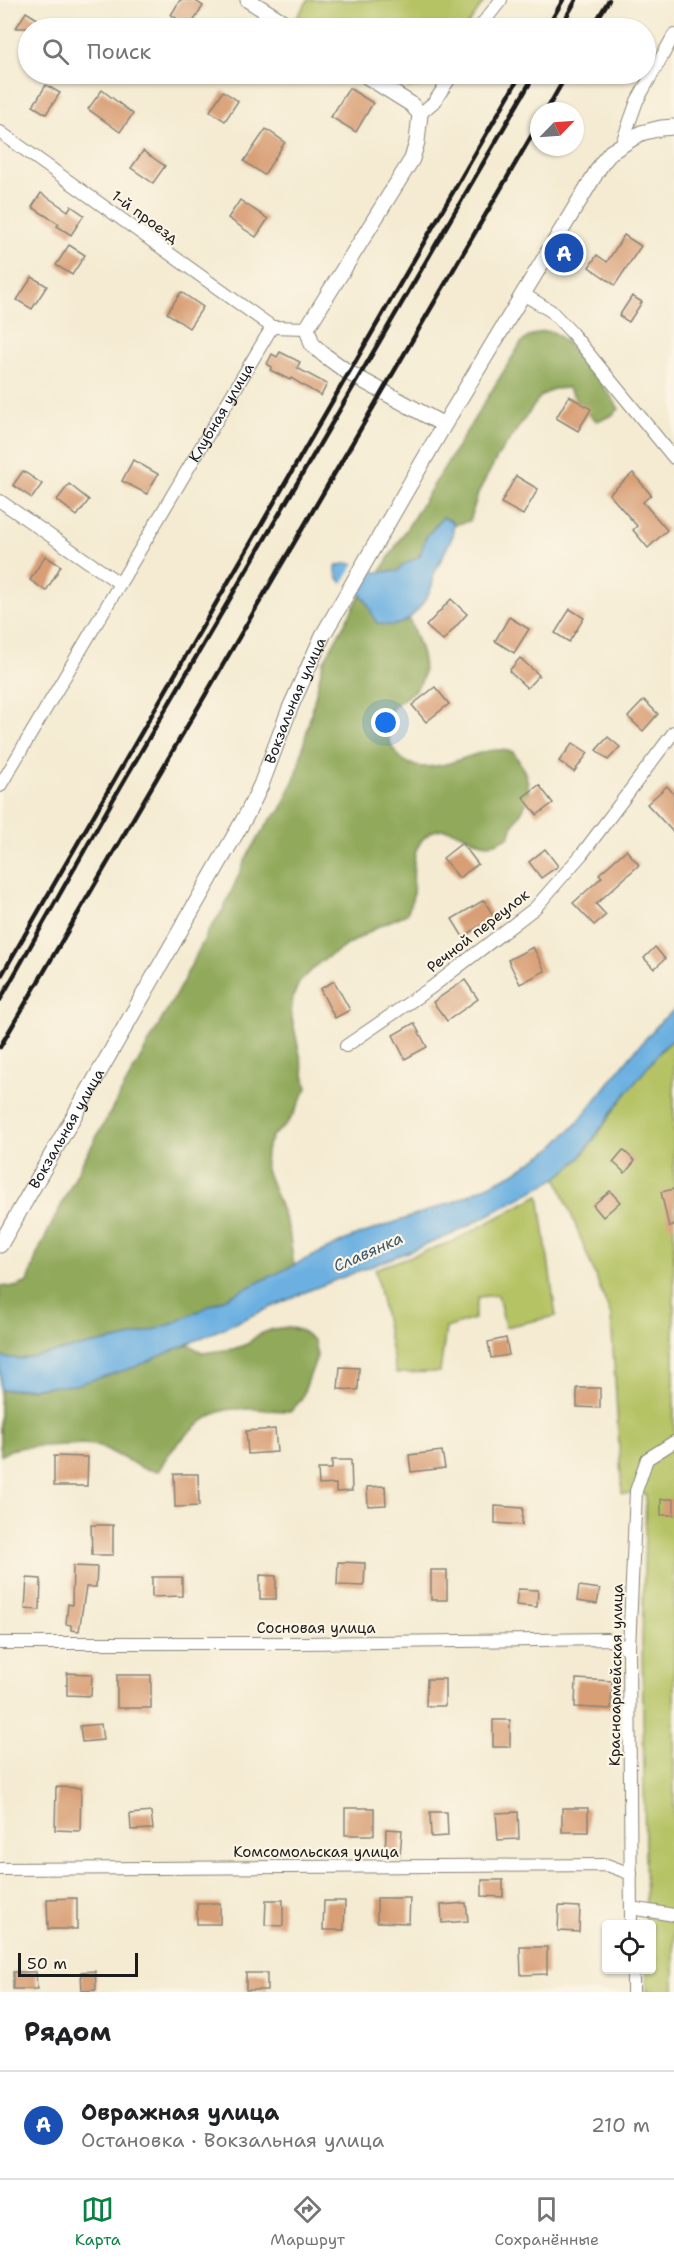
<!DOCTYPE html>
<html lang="ru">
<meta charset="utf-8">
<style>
body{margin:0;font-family:"Shantell Sans",sans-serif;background:#f2f2f2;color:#202124}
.controls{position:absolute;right:18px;bottom:18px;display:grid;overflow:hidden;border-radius:6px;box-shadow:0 2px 4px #0004}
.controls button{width:54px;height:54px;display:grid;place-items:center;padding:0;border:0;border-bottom:2px solid #e0e0e0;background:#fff;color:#202124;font:30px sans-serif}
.compass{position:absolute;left:530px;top:102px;width:54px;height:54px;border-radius:50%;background:#fff;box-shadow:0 2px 4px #0004;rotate:65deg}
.scale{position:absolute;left:18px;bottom:15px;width:120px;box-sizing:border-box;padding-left:6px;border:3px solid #1c1c1c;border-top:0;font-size:16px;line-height:21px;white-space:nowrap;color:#1c1c1c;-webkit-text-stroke:4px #fcf5e5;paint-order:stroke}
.you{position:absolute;left:386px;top:723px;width:21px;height:21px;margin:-15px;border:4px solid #fff;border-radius:50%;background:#1a73e8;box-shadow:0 0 0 9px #1a73e833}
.badge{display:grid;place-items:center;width:39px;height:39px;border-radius:50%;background:#0b8043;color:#fff;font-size:20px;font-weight:700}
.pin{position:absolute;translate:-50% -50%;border:3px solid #fff;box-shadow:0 2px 6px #0006}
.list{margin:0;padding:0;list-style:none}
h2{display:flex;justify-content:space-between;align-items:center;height:78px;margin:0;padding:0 24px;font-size:26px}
h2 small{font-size:20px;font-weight:400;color:#757577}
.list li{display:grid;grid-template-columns:39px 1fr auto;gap:18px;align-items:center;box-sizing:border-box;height:108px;padding:0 24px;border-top:2px solid #e0e0e0}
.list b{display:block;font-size:22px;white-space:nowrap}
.list p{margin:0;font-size:20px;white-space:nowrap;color:#757577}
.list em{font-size:20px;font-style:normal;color:#757577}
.icon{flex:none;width:33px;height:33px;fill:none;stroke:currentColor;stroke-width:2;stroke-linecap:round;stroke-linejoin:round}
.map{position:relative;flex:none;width:674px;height:1992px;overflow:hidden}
.search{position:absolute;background:#fff;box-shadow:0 2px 4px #0004;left:18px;right:18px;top:18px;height:66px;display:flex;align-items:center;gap:15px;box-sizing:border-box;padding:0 21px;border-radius:33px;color:#757577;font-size:22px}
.sheet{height:186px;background:#fff}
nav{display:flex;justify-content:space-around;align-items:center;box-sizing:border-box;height:84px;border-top:2px solid #e0e0e0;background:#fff;font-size:16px;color:#757577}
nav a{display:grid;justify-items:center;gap:3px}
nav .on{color:#0b8043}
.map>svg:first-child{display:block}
.green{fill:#b5c365;stroke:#687040;stroke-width:1.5}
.forest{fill:#90a95a;stroke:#56623b;stroke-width:1.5}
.water{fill:#6cb0e1;stroke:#44667e;stroke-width:1.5}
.pier{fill:#f4ebd2}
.building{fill:#d89e74}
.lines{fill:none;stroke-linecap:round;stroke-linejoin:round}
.minor-casing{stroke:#888477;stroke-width:14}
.tertiary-casing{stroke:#888477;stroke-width:17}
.minor{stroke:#fff;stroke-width:12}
.tertiary{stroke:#fff;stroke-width:15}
.rail{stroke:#1c1c1c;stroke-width:4.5}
.labels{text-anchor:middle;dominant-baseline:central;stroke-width:4.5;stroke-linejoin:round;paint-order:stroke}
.street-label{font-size:15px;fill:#1c1c1c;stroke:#fcf5e5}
.water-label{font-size:16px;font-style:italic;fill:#3c576b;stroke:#fcf5e5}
</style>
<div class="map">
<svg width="674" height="1992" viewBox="0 0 674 1992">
<rect width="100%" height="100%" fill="#fcf5e5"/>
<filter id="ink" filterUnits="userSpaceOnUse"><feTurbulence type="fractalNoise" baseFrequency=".0167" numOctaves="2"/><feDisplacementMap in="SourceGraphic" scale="12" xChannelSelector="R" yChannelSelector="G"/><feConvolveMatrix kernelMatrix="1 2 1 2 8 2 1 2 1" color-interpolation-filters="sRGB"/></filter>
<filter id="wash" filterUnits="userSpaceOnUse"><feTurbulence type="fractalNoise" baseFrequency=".008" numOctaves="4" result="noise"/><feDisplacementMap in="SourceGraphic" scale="24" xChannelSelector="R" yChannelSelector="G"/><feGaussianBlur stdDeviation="1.35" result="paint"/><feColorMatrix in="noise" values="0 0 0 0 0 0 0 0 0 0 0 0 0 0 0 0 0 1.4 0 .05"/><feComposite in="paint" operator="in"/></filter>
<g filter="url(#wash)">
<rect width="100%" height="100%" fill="#f4ebd2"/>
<g class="green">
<path d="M308,0h177l-19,28h-151l-18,-11z"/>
<path d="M386,74h50c-7,10 -15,14 -27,14z"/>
<path d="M674,1039v953h-27v-22h5v-46h-6l-4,-281 4,-149h-24l-11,-178 -54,-138c8,-7 18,-14 25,-22 30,-39 54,-86 92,-117z"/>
<path d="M539,1195l17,121 -51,11 -7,-32 -20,2 -4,22 -28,9 -6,44 -44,1 -21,-104 79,-28z"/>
</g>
<g class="forest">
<path d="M544,331c3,1 6,0 9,1 12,6 60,64 66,77l-8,7 -14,5 -11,-9 -18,-24 -15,1 -13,8 -42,59 -20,37 -8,28 -16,4 -1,-3 -10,-5 -17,20 -2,10 -7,12 -19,12 -18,1 141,-229 9,-7z"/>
<path d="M361,594l10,15 6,14c13,2 22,1 32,-5 5,16 18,40 14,58 -4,16 -22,22 -31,33 -3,3 -3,9 -4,13 -3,23 12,43 35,45 26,1 48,-15 72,-17 6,-1 13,1 18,2 13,18 22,38 9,59 -6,9 -10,15 -13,26 -4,1 -9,4 -13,6 -23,6 -44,-24 -66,-10 -22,14 -15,40 -17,63 -1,6 -4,12 -6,18l-28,12 -58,35 -22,22 -6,14 -2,16 16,75 -14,27 -9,12 -12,9 -6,15 -1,16 24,63 5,36 -122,58 -38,12 -113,23 -21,-2v-71l15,1 13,-5 9,-28 45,-91 99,-178 28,-55 14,-20 26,-58 21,-32 11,-10 16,-38 26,-109z"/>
<path d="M288,1327l14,4 12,10 3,15 -16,44 -10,11c-20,0 -45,-4 -65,-1 -23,5 -58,39 -67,61l-15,-2 -44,-23 -16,-2 -60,3 -14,3 -10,6v-66c72,1 124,-19 189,-46l13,9 31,-4 14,-5 11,-9 15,-6z"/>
</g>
<g class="water">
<path d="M443,517l10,5v13l-20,41c2,14 -18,41 -31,47 -8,3 -17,2 -25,0 -6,-8 -7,-18 -14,-26 -9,-12 -29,-10 -27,-31l12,-3 28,9 22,-1 5,-6 17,-9 6,-19z"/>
<path d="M674,1010v29l-12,10 -48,60 -34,49 -23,20 -106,57 -141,55 -175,77 -60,18 -75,5v-33l21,2 113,-23 38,-12 178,-86 106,-37 56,-27 38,-24 27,-27 55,-69 30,-34z"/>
</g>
<path class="pier" d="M356,562l19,6 -18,28 -16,-11z"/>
<g id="blocks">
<g class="building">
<path d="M180,0h14l9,6 -13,21 -19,-12z"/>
<path d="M26,12l26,16h-36z"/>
<path d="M46,85l14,8 -14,21 -13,-8z"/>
<path d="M349,88l24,15 -17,29 -25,-15z"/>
<path d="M102,90l31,24 -13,18 -32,-23z"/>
<path d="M223,91l15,10 -13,20 -15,-10z"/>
<path d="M266,129l19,13 -21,33 -20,-14z"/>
<path d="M143,151l22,15 -12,17 -22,-15z"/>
<path d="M41,193l27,18 3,-5 13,9 -13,20 -14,-9 2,-2 -27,-17z"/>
<path d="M240,200l28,19 -12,18 -28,-19z"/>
<path d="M624,235l17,11 -26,39 -26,-18 8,-12 10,7z"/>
<path d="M69,245l16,10 -13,20 -16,-10z"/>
<path d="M32,277l15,9 -15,23 -15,-9z"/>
<path d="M181,292l22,15 -14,21 -22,-15z"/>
<path d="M632,296l10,6 -13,20 -10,-6z"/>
<path d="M280,352l20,10 -3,6 30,16 -6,12 -30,-18 -1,2 -20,-10 2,-3 -5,-3 5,-10 5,3z"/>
<path d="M569,396l22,13 -13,22 -22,-13z"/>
<path d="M133,460l25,14 -11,20 -25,-13z"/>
<path d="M23,471l19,13 -10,14 -19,-13z"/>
<path d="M633,473l18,22 -8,7 24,28 -19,18 -15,-18 4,-4 -28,-32z"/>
<path d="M516,476l22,13 -15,26 -22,-12z"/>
<path d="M69,484l20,16 -12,16 -20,-16z"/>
<path d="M45,556l16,10 -15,25 -16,-11z"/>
<path d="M451,599l16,15 -24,27 -17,-15z"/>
<path d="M570,609l14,9 -15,24 -14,-9z"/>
<path d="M509,617l20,12 -15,24 -19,-12z"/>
<path d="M520,658l19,17 -12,13 -18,-17z"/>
<path d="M435,687l14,17 -23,18 -14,-17z"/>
<path d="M644,700l14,14 -15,17 -15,-14z"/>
<path d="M608,737l12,10 -12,13 -12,-10z"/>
<path d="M573,743l15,10 -14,19 -15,-11z"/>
<path d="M539,785l14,18 -16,12 -14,-18z"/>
<path d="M667,786l7,8v39l-27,-29z"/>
<path d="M462,843l16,21 -19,14 -16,-20z"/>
<path d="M545,849l13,17 -17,12 -12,-16z"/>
<path d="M626,850l13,15 -43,39 10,11 -12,10 -21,-22 29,-26 -3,-3z"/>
<path d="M484,900l10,17 -31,20 -11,-18z"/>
<path d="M533,947l12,24 -25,13 -12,-24z"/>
<path d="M655,947l10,12 -11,10 -10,-11z"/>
<path d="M465,980l13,19 -31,22 -14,-19z"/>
<path d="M334,981l16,29 -15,8 -15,-29z"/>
<path d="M414,1023l13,24 -22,12 -12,-24z"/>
<path d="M623,1150l12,11 -10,12 -12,-11z"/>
<path d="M674,1189v37l-5,1 -8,-35z"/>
<path d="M610,1191l10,11 -17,15 -10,-12z"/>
<path d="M506,1338l3,17 -18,3 -3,-16z"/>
<path d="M340,1367l19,1 -1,22 -20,-1z"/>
<path d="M577,1388h23v20l-23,-1z"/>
<path d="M275,1429l2,23 -29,2 -2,-23z"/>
<path d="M442,1451l3,17 -34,4 -2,-17z"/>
<path d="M54,1456l34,1 -1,29h-33z"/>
<path d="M332,1460h19l1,31 -16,1v-8l-17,1 -1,-16h14z"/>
<path d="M174,1474h24l1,32 -24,1z"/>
<path d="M385,1486l1,19 -18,1 -1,-19z"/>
<rect x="661" y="1499" width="13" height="16"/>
<path d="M495,1506l28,2 -1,17 -27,-2z"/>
<path d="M91,1525h22v30h-21z"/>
<path d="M338,1562l27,1 -1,23 -27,-1z"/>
<path d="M73,1566l24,1 -1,20h-10l-7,44 -8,-1v-5l-5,-1 2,-20 4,1z"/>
<rect x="431" y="1570" width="16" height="30"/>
<path d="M260,1575l16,1v23h-16z"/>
<path d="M152,1577h30v19l-30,1z"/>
<path d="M27,1578l14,1 -1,31 -15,-1z"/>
<path d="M579,1586l21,3 -3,15 -20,-3z"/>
<path d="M518,1589l20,1 -1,17 -21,-2z"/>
<path d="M67,1673l25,1 -1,22 -24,-1z"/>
<rect x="117" y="1675" width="34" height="33"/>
<path d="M427,1679h18v27h-19z"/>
<path d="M576,1679l36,2 -1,28 -36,-2z"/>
<rect x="493" y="1720" width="17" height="27"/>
<path d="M101,1724l2,16 -21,2 -2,-16z"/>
<path d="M56,1787l25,1 -1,43 -25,-1z"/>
<rect x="345" y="1808" width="29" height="27"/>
<rect x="562" y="1808" width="26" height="24"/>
<path d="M151,1812l2,17 -22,1 -1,-16z"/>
<path d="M430,1812h17l1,24 -17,1z"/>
<path d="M518,1812l1,27 -21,1 -2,-27z"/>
<path d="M386,1829l16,1 -2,26 -15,-2z"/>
<path d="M482,1880h21v17l-21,-1z"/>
<path d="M77,1898v31h-29l-1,-30z"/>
<path d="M377,1898h33l-1,25 -32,-1z"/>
<path d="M266,1900h17v26l-18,-1z"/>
<path d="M324,1901h21l-1,29h-21z"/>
<rect x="197" y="1903" width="23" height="21"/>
<path d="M466,1903l2,18 -26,2 -1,-18z"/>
<path d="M559,1906l21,1 -1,25 -21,-1z"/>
<path d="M520,1947h27v27l-26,1z"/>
<path d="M95,1971l1,19 -14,1 -1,-19z"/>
<path d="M13,1972h23l1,17h-24z"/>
<rect x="246" y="1973" width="21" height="17"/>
</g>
</g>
</g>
<g filter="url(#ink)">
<use href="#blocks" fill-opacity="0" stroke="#888477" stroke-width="1.5"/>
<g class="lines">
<defs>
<g id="minor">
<path d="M479,28l22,-28"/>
<path d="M420,114l14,-12 19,-28"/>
<path d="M0,132l272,195"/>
<path d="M622,143l15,-42 37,-66"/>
<path d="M523,294l28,17 20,21 103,126"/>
<path d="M272,327l35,1"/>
<path d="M0,501l119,82"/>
<path id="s1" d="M0,786l272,-459"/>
<path d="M346,1046l86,-59 103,-79 47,-54 92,-122"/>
<path d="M0,1643h302l305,-4 22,10"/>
<path d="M0,1869l607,-4 24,9"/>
<path d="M631,1908l43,7"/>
<path d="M631,1924l-2,-275 7,-158 11,-32 27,-17"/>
<path d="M633,1970v22"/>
</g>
<g id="tertiary">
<path d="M248,0l45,28"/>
<path d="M363,74l48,30 9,10 -3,28 -5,17 -105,169 5,16 12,11 25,18 95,52"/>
<path id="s2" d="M0,1245l247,-431 14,-29 29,-77 33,-73 121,-210 158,-262 9,-11 30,-19 20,-5 13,-1"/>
</g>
</defs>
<use href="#minor" class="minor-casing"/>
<use href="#tertiary" class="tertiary-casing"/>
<use href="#minor" class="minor"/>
<use href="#tertiary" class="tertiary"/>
<g class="rail">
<path d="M547,28l16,-28"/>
<path d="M560,28l16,-28"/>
<path d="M592,28l17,-28"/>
<path d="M546,111l21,-37"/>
<path d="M0,978l521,-904"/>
<path d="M0,1000l114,-202 421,-724"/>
<path d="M0,1047l539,-924"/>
</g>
</g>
</g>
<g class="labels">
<g class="street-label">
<text transform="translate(145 217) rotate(36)">1-й проезд</text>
<text stroke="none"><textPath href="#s1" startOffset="434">Клубная улица</textPath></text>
<text stroke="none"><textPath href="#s2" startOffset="620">Вокзальная улица</textPath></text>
<text transform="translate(478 931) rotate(-38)">Речной переулок</text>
<text stroke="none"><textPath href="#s2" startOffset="134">Вокзальная улица</textPath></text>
<text x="316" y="1628">Сосновая улица</text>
<text transform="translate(616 1675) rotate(-89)">Красноармейская улица</text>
<text x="316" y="1852">Комсомольская улица</text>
</g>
<g class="water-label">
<text transform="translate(368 1252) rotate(-24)">Славянка</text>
</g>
</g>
</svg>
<div class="controls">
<button><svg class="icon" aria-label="locate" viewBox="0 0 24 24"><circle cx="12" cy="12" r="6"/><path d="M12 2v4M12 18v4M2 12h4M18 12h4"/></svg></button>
</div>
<svg class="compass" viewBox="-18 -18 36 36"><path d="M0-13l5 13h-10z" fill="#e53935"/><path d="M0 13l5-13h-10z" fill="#757577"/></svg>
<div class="scale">50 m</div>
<div class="you"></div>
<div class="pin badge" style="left:564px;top:253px;background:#1a4fb4">A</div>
<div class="search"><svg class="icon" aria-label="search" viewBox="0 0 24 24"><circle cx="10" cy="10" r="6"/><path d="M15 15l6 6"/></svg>Поиск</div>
</div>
<section class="sheet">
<h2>Рядом<small></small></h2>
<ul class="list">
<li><span class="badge" style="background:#1a4fb4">A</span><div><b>Овражная улица</b><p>Остановка · Вокзальная улица</p></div><em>210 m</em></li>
</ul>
</section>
<nav>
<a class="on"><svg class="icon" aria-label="map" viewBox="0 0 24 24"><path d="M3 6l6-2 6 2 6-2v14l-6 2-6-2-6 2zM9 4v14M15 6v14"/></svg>Карта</a>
<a><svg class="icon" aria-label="directions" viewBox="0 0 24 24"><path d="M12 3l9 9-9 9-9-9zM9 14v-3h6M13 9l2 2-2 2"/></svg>Маршрут</a>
<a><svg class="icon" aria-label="saved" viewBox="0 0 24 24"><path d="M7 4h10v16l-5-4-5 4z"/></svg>Сохранённые</a>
</nav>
